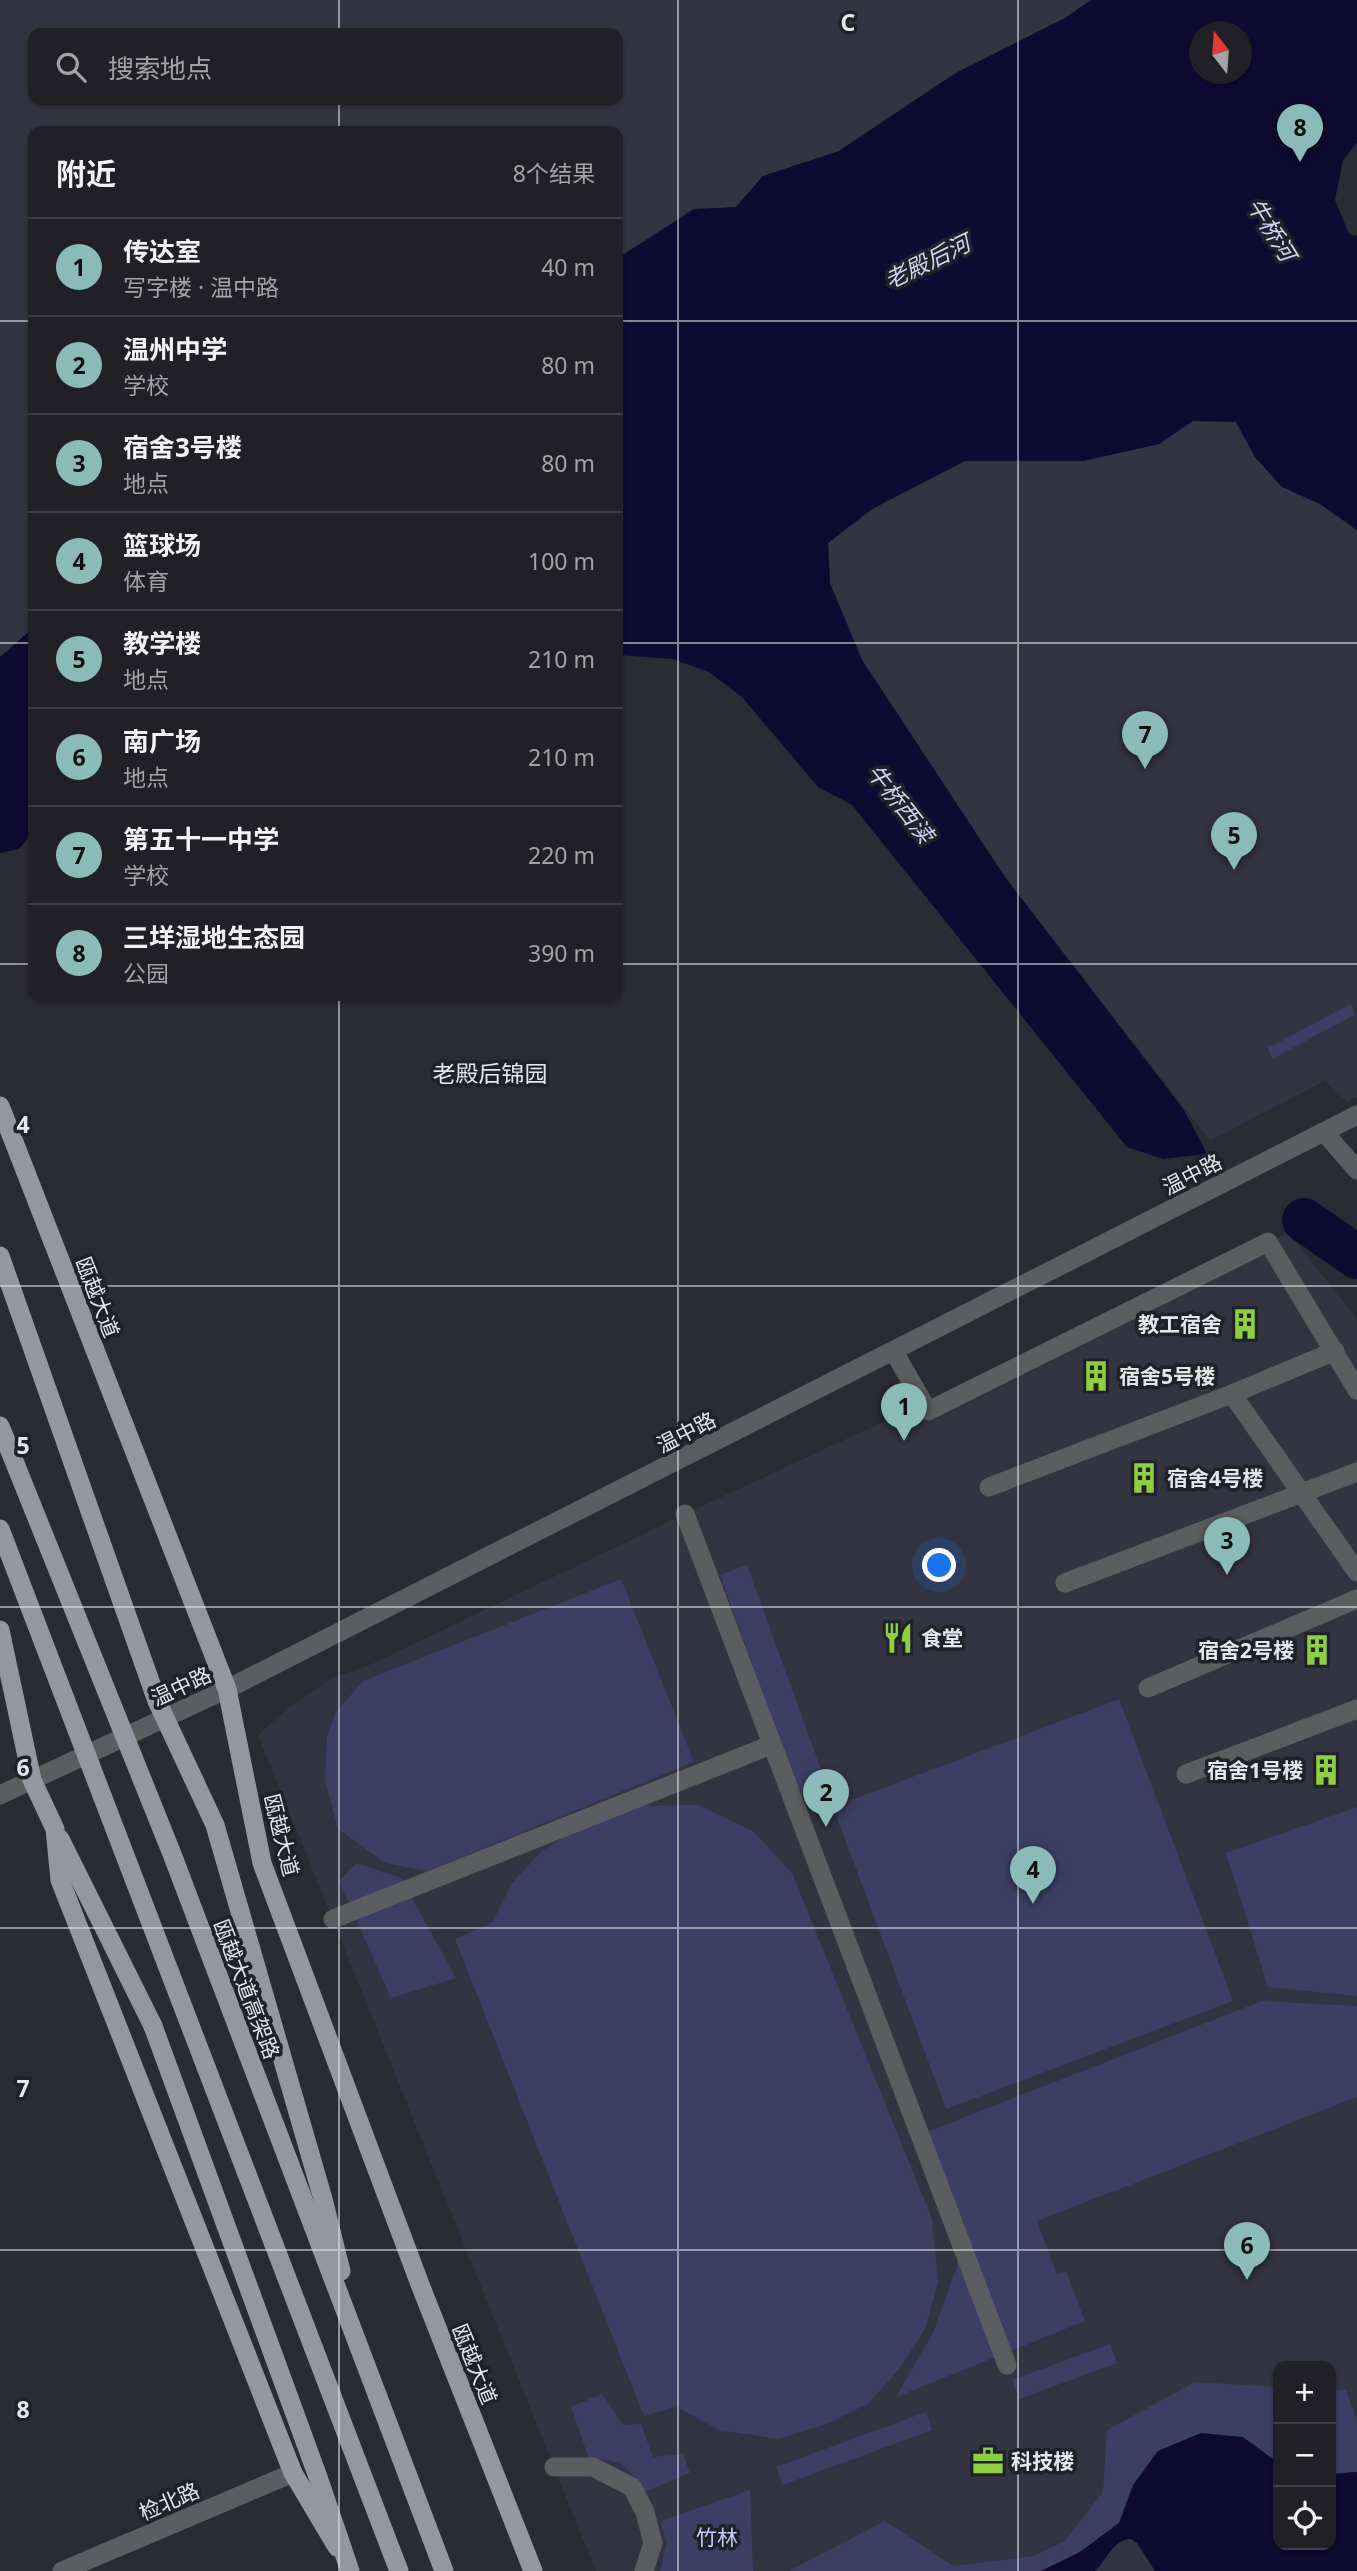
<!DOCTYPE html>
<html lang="zh">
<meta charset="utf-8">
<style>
body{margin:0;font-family:"Noto Sans","Noto Sans SC",sans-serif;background:#2d2d32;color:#f1f3f6}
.controls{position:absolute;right:21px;bottom:21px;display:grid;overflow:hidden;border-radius:14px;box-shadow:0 2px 5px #0004}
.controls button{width:63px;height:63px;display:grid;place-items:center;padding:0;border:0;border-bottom:2px solid #3d3e43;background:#202026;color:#f1f3f6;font:35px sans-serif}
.compass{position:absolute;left:1189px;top:21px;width:63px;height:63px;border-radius:50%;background:#202026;box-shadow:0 2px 5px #0004;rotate:343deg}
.you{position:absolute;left:940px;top:1566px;width:24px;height:24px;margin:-18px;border:5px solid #fff;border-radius:50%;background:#1a73e8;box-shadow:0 0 0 10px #1a73e833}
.badge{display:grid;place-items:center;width:46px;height:46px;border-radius:50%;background:#8bbbb9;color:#111;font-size:23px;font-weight:700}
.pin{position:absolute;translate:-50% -58px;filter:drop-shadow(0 2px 4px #0008)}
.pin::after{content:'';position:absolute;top:37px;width:24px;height:21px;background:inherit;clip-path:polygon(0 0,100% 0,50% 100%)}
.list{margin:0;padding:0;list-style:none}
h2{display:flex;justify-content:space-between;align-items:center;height:91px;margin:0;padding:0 28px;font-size:30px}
h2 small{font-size:23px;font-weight:400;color:#a2a3a7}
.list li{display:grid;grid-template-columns:46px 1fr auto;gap:21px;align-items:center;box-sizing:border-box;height:98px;padding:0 28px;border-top:2px solid #3d3e43}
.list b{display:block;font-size:26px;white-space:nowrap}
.list p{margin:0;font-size:23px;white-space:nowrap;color:#a2a3a7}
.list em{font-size:23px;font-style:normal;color:#a2a3a7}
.icon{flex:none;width:38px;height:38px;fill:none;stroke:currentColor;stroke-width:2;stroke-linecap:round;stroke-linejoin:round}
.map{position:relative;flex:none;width:1357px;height:2571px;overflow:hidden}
.search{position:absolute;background:#202026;box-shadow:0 2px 5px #0004;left:28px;top:28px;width:595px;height:77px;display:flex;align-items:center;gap:18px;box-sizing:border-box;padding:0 24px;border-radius:14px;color:#a2a3a7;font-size:26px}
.panel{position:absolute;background:#202026;box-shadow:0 2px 5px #0004;left:28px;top:126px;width:595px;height:875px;border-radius:14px}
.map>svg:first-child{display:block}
.built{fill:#333441;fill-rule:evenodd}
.green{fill:#3c3e64}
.water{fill:#0e0a32;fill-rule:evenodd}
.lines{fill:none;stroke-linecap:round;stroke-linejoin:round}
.river{stroke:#0e0a32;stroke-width:44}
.minor{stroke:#5c5d61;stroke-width:19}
.tertiary{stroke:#5c5d61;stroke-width:19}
.trunk{stroke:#9696a0;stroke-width:19}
.trunk-bridge{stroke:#9696a0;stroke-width:19}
.grid{fill:none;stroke:#e5e6ec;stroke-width:2;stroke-opacity:0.55}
.labels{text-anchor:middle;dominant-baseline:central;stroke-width:7;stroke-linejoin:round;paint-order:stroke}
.street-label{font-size:21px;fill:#e5e6ec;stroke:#202129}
.poi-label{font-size:21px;font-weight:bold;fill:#e5e6ec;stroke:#202129;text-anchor:start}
.park-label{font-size:21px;fill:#c6cbf8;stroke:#202129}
.water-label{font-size:23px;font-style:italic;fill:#d0d3f2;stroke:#202129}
.neighbourhood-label{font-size:23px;fill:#e5e6ec;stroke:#202129}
.grid-label{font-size:23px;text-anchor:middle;font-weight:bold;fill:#e5e6ec;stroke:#202129;stroke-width:7;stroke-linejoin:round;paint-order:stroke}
</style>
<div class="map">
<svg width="1357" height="2571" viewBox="0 0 1357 2571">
<rect width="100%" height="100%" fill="#2a2b33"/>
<g class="built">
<path d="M0,0h1091l-26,18 -111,56 -115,77 -76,25 -27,31 -42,3 -76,48v-127h-585v497l-33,29zM33,33h585v67h-585z"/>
<path d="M1194,404l42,18 19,35 27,30 38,17 37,26v567l-10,5 -23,-21 -114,60 -205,-264 -143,-217 -32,-77 -2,-40 44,-34 93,-48h118l76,-17z"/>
<path d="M1289,1233l68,86v1252h-761l-338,-836 29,-26 45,-31 40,-14 313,-150zM1278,2366h53v179h-53z"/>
</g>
<g class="green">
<path d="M1351,1004l3,11 -82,44 -4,-11z"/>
<path d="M747,1565l79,218 -27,10 -79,-218z"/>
<path d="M621,1579l73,183 -267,109 -42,-8 -47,-34 -13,-49 2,-44 9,-24 27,-31z"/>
<path d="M1119,1699l114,302 -287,108 -113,-302z"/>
<path d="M698,1805l55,26 39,42 140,346 6,63 -13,47 -25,39 -31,35 -42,21 -49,15 -58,-9 -44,-23 -32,9 -189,-477 37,-16 20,-40 30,-32 45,-28 53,-17z"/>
<path d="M1357,1807v189l-89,-9 -42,-134z"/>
<path d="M356,1863l45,15 55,100 -65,20 -52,-117z"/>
<path d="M1262,2001l95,5v91l-320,124 20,54 9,-4 19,50 -189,76 37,-64 30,-84 -44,-114z"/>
<path d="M1110,2344l7,19 -98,36 -7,-19z"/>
<path d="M1195,2382l83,5v76l-77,-30 -43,18 -24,34 -15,38 -39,29 -39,19h-252l96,-50 68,45 81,-10 31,-15 38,-49 4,-62z"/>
<path d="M1331,2390h15l11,31v51l-26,2z"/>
<path d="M602,2394l21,31 18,-1 12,33 30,-3 7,19 -46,19c-15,-26 -23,-33 -55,-33l-18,-52z"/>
<path d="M926,2412l6,18 -149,55 -7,-18z"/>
<path d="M750,2490l3,81h-93l7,-29 -7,-21z"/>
</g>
<g class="water">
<path d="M1091,0h266v142l-14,18 -8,40 14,34 8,2v294l-37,-26 -38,-17 -27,-30 -19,-35 -43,-1 -34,23 -76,17h-118l-93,48 -44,34 2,40 32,77 143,217 179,233 23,44 -44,5 -36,-12 -275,-342 -34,-18 -76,-90 -33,-25 -36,-13 -55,-4v-397l76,-49 42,-2 27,-31 76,-25 115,-77 111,-56zM1200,32h42v42h-42z"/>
<path d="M33,628v204l-14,17 -19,4v-196z"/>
<path d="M1201,2433l42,4 35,26v82h53v-71l26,-2v99h-202l-18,-28 -6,-4c-19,1 -23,20 -36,32h-54l39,-19 39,-29 14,-38 25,-34z"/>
</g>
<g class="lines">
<path class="river" d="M1304,1220l53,37"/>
<g class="minor">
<path d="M1324,1132l33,38"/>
<path d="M894,1352l34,59 340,-169 89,148"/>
<path d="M1232,1394l125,178"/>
<path d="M989,1487l243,-93 103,-43"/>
<path d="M685,1514l322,851"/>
<path d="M1065,1583l292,-111"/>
<path d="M1148,1688l209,-89"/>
<path d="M1186,1774l171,-65"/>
<path d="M333,1919l438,-174"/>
<path d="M554,2467h39l39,20 13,25 8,31 -9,28"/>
<path d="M62,2571l231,-98"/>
</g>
<path class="tertiary" d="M0,1795l227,-106 1130,-574"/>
<g class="trunk">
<path d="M0,1106l227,583 35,174 159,424 112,284"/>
<path d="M0,1630l32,150 23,49 5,51 233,593 44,74"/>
<path d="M60,1839l93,187"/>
</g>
<g class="trunk-bridge">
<path d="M0,1256l157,445 58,124 108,374 18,72"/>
<path d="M0,1426l172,428 272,717"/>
<path d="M0,1529l399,1042"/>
<path d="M153,2026l165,451 32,94"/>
</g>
</g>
<path class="grid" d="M339,0v33M678,0v2571M1018,0v2571M339,100v31M0,321h33M618,321h739M0,643h33M618,643h739M0,964h33M618,964h739M339,996v1575M0,1286h1357M0,1607h1357M0,1928h1357M0,2250h1357"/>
<defs>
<symbol id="building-bare" viewBox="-9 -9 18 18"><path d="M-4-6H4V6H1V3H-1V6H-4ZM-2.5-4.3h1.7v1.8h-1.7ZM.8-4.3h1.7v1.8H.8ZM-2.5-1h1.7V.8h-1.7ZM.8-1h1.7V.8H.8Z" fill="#8fcd41" stroke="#202129" stroke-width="2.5" paint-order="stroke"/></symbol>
<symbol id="restaurant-bare" viewBox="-9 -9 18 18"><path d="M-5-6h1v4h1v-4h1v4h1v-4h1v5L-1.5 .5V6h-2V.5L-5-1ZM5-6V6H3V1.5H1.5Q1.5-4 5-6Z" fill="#8fcd41" stroke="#202129" stroke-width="2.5" paint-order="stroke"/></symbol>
<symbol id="office-bare" viewBox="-9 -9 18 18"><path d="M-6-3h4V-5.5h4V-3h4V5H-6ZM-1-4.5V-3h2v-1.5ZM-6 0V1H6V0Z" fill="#8fcd41" stroke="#202129" stroke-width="2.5" paint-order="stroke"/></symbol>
</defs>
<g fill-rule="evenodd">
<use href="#building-bare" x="1223" y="1302" width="44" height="44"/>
<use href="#building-bare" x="1074" y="1354" width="44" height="44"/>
<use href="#building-bare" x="1122" y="1456" width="44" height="44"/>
<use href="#restaurant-bare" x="876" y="1616" width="44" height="44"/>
<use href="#building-bare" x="1295" y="1628" width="44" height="44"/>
<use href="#building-bare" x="1304" y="1748" width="44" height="44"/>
<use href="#office-bare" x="966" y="2439" width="44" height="44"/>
</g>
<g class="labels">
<g class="street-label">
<text transform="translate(1192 1174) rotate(-27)">温中路</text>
<text transform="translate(98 1297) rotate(69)">瓯越大道</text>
<text transform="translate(686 1432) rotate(-27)">温中路</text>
<text transform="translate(181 1686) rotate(-25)">温中路</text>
<text transform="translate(282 1835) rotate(76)">瓯越大道</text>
<text transform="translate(247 1989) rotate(69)">瓯越大道高架路</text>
<text transform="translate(475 2364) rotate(68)">瓯越大道</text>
<text transform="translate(169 2501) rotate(-23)">检北路</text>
</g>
<g class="poi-label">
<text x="1222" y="1324" text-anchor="end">教工宿舍</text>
<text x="1119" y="1376">宿舍5号楼</text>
<text x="1167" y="1478">宿舍4号楼</text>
<text x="921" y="1638">食堂</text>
<text x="1294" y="1650" text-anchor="end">宿舍2号楼</text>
<text x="1303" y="1770" text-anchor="end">宿舍1号楼</text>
<text x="1011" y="2461">科技楼</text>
</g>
<g class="park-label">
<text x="717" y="2537">竹林</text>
</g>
<g class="water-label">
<text transform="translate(1272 229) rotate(58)">牛桥河</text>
<text transform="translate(927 261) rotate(-26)">老殿后河</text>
<text transform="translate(901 803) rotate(52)">牛桥西渎</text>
</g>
<g class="neighbourhood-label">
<text x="490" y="1073">老殿后锦园</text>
</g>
</g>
<g class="grid-label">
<text x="848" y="31">C</text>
<text x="23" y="1133">4</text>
<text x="23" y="1454">5</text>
<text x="23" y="1776">6</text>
<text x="23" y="2097">7</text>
<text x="23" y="2418">8</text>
</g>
</svg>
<div class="controls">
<button>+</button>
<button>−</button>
<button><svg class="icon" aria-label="locate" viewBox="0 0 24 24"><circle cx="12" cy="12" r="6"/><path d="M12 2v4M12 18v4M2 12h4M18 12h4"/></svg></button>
</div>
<svg class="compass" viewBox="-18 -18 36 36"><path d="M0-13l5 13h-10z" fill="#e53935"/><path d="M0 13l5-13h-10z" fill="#a2a3a7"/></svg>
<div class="you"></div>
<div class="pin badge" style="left:904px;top:1441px">1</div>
<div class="pin badge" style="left:826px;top:1827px">2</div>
<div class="pin badge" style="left:1227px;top:1575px">3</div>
<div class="pin badge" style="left:1033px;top:1904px">4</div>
<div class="pin badge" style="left:1234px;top:870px">5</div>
<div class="pin badge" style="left:1247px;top:2280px">6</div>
<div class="pin badge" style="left:1145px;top:769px">7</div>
<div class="pin badge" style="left:1300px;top:162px">8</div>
<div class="search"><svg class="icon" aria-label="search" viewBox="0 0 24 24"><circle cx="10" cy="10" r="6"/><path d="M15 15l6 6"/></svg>搜索地点</div>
<section class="panel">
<h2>附近<small>8个结果</small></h2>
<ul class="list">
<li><span class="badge">1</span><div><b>传达室</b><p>写字楼 · 温中路</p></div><em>40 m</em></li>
<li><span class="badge">2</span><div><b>温州中学</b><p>学校</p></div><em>80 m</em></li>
<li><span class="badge">3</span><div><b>宿舍3号楼</b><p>地点</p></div><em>80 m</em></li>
<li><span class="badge">4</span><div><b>篮球场</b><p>体育</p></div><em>100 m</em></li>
<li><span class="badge">5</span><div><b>教学楼</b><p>地点</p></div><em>210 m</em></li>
<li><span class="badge">6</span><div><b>南广场</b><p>地点</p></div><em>210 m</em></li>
<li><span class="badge">7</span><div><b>第五十一中学</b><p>学校</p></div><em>220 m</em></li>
<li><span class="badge">8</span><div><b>三垟湿地生态园</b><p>公园</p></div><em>390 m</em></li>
</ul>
</section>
</div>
